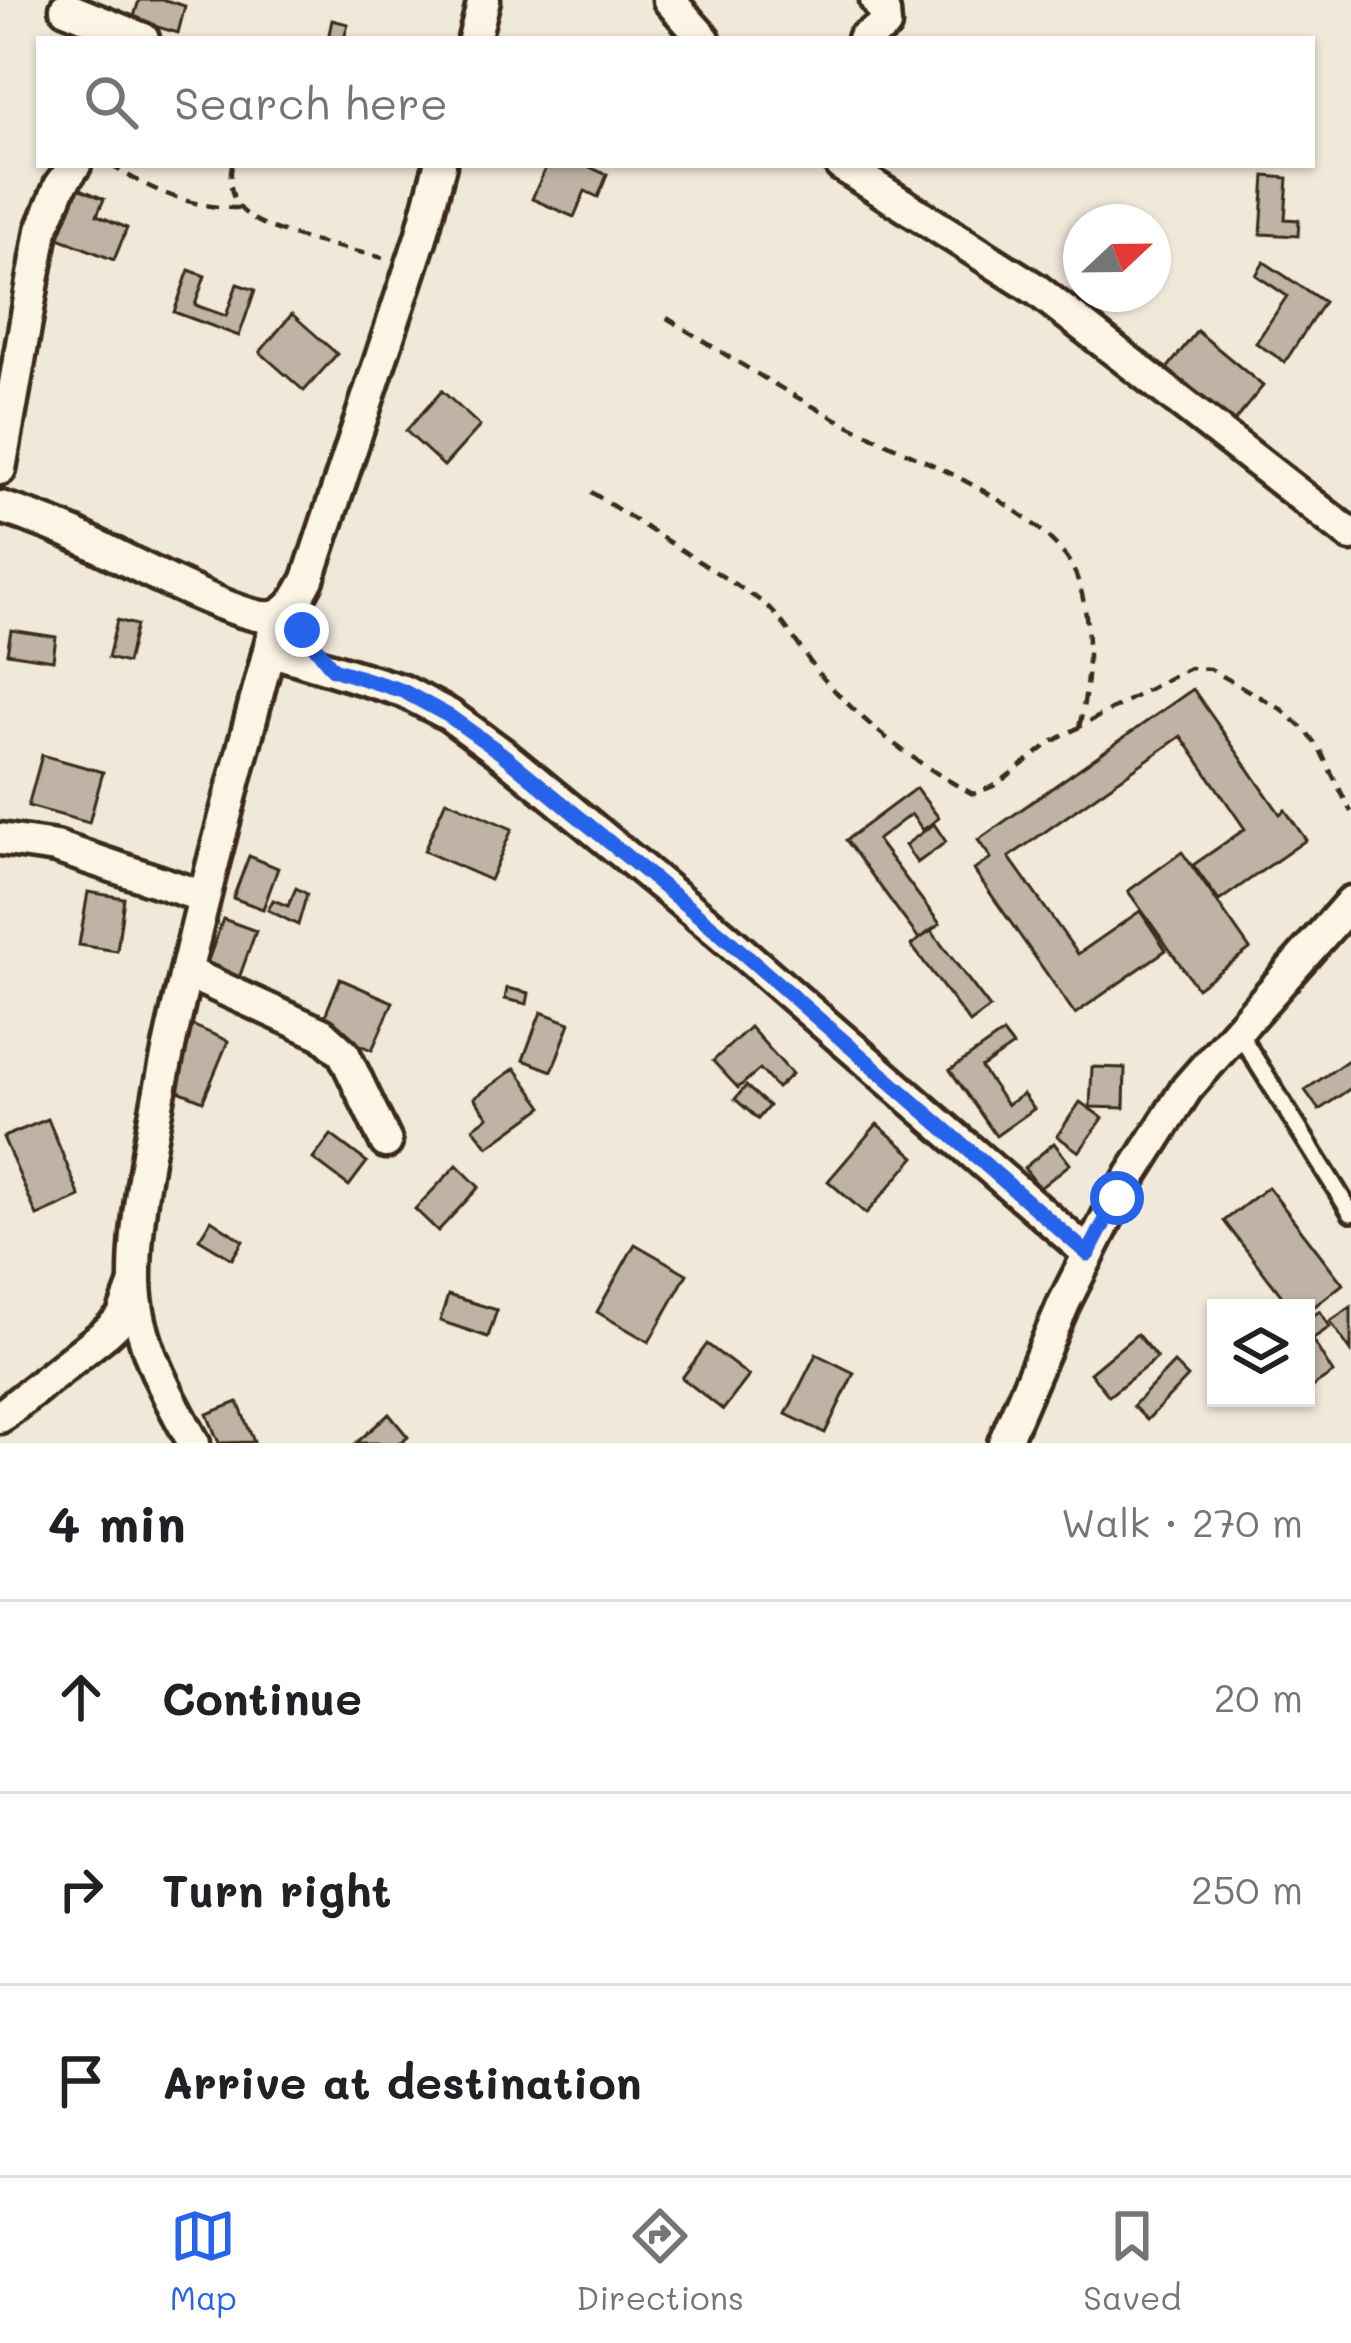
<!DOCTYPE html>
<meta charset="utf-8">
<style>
body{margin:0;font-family:Mali,sans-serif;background:#f2f2f2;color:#202124}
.controls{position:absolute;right:36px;bottom:36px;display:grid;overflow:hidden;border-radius:0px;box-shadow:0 3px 9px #0004}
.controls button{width:108px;height:108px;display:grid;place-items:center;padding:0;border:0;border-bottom:3px solid #e0e0e0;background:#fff;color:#202124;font:60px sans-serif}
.compass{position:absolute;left:1063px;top:204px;width:108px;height:108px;border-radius:50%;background:#fff;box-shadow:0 3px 9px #0004;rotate:68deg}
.stop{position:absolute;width:36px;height:36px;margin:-27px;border:9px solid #2563eb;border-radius:50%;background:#fff}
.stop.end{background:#2563eb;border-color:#fff;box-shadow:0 3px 12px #0008}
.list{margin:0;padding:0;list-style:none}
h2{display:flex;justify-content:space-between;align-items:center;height:156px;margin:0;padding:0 48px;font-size:51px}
h2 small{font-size:39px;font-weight:400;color:#757577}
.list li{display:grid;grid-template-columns:78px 1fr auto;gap:36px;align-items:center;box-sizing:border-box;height:192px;padding:0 48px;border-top:3px solid #e0e0e0}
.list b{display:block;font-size:45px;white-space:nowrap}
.list em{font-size:39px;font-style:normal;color:#757577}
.icon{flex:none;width:66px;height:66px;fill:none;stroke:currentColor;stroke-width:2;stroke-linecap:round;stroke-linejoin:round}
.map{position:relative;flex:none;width:1351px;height:1443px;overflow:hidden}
.search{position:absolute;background:#fff;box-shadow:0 3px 9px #0004;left:36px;right:36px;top:36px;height:132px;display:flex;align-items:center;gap:30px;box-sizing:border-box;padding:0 42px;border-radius:0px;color:#757577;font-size:45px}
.sheet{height:732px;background:#fff}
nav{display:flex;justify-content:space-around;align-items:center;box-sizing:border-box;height:168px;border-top:3px solid #e0e0e0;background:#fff;font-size:33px;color:#757577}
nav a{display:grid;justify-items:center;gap:6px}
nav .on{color:#2563eb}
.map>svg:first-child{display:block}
.building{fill:#beb3a4;stroke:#3b2a1e;stroke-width:3}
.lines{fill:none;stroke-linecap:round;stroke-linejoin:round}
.service-casing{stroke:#3b2a1e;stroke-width:24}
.minor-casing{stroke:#3b2a1e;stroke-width:39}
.path{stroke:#3b2a1e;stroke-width:4.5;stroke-dasharray:12 9;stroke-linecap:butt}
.service{stroke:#fcf5e5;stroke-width:15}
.minor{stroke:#fcf5e5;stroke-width:30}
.route{stroke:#2563eb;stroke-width:15}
</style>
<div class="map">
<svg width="1351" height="1443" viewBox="0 0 1351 1443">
<rect width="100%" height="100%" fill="#f0e9d9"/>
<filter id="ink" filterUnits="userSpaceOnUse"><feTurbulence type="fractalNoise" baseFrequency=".00833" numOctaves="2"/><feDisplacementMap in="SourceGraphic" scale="24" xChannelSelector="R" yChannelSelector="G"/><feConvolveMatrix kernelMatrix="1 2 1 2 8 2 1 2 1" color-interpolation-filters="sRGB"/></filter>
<g filter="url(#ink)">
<g class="building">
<path d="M139,0h26l20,6 -7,27 -45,-13z"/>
<path d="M332,20l16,4 -4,15h-16z"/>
<path d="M547,165h38l22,10 -9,22 -13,-6 -11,26 -42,-18z"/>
<path d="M1265,176l23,2 -3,41 14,1 -1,16 -37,-2z"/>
<path d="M76,187l28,12 -7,16 30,13 -13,32 -58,-23z"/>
<path d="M1264,262l60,40 -39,60 -29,-19 31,-47 -31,-21z"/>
<path d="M189,270l16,6 -10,29 31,11 11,-32 18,6 -16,46 -65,-24z"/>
<path d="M292,314l45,40 -33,37 -44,-39z"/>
<path d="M1197,331l66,55 -31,38 -30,-25 -8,11 -36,-30z"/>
<path d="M442,391l38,35 -36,40 -38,-35z"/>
<path d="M117,620l19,5 -9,38 -19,-5z"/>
<path d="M11,630l45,7 -3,23 -46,-7z"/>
<path d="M1193,689l87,125 5,-4 21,30 -87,61 -26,-36 52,-36 -64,-93 -172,121 69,97 62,-43 26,39 -91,64 -101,-144 17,-12 -13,-18z"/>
<path d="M42,755l61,17 -14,51 -61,-17z"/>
<path d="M916,788l23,30 -16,12 -12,-16 -34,26 63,84 -21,15 -73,-99z"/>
<path d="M446,800l66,29 -22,51 -66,-29z"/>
<path d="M934,824l12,18 -29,21 -12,-18z"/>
<path d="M1182,852l68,97 -53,39 -69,-97z"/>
<path d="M249,856l29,12 -15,41 -30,-11z"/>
<path d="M296,888l11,6 -9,31 -30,-15 5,-10 15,6z"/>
<path d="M88,892l36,6 -7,53 -38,-6z"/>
<path d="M223,919l33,12 -17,47 -33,-12z"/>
<path d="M931,931l59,77 -20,15 -59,-78z"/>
<path d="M340,979l53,23 -21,48 -52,-22z"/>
<path d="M507,988l22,5 -2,11 -22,-5z"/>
<path d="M541,1012l29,11 -18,48 -29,-11z"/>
<path d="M192,1025l36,16 -25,60 -37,-15z"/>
<path d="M750,1027l42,47 -15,14 -17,-19 -22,19 -25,-27z"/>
<path d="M1003,1033l10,13 -32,22 26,37 16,-11 11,15 -38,27 -46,-66z"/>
<path d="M1351,1058v30l-32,22 -14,-20z"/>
<path d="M1092,1067l33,1 -1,40 -34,-1z"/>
<path d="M515,1068l28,39 -55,40 -15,-19 15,-11 -14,-19z"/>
<path d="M746,1086l23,20 -11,13 -23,-20z"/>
<path d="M1080,1102l23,16 -24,34 -22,-16z"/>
<path d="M48,1119l32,78 -43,19 -34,-79z"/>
<path d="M877,1124l38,33 -49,57 -38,-33z"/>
<path d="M331,1135l36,27 -18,24 -36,-27z"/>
<path d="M1054,1143l16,21 -30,24 -16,-20z"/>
<path d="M457,1165l22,22 -41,44 -23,-22z"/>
<path d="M1268,1187l75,97 -37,29v-5h-15l-67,-87z"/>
<path d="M211,1220l32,21 -11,18 -33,-20z"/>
<path d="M635,1244l52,30 -38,68 -52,-30z"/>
<path d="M448,1295l49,15 -9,27 -48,-16z"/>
<path d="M1351,1307v44l-21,-30z"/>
<path d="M1320,1311l10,16 -18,12 21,34 -27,18v-71z"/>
<path d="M1137,1334l20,24 -48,38 -19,-23z"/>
<path d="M707,1344l42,32 -26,34 -41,-32z"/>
<path d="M816,1354l38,19 -29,60 -39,-19z"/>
<path d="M1174,1363l14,14 -41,43 -14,-14z"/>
<path d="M238,1402l16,40 -35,1 -12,-29z"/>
<path d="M389,1414l19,23 -7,6h-45z"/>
</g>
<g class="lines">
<defs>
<path id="service" d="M1237,1030l114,183"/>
<g id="minor">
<path d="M669,0l35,39"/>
<path d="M66,8l77,31"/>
<path d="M474,39l10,-39"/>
<path d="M863,39l22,-14 -1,-13 -8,-12"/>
<path d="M841,165l196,125 314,245"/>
<path d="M0,469l42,-239 18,-44 15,-21"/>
<path d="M0,507c24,7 48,16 71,26 35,15 179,96 208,82 15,-7 22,-23 29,-36l113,-342 19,-72"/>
<path d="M269,650l134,41 46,24 52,38 220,181 368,320"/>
<path d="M0,839l56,8 148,50"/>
<path d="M186,972l136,62 22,20 42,88"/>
<path d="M0,1417l106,-84 16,-15 13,-35"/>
<path d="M194,1443c-27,-48 -58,-104 -59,-161 -1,-64 17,-153 30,-216 32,-152 74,-300 113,-450"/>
<path d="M1004,1443l60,-140 53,-105 70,-110 164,-186"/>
</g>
</defs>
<use href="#service" class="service-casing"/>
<use href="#minor" class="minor-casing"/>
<g class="path">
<path d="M110,165c42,25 79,43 129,43"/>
<path d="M232,165c-3,16 -2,32 9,44 23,26 107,39 142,49"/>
<path d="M667,318c57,36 113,71 173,103 67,34 181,75 226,136 29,40 25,124 13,170"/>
<path d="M591,492l173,111c25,22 37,50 59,75 43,48 93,86 150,116l23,-9 54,-42 125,-68 15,-7 20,1 71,40 25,22 14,19 31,62"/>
</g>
<use href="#service" class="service"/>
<use href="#minor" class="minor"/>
</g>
</g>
<g class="lines" filter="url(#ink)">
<path class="route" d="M302,630l31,39 70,22 46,25 52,37 220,181 367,320 29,-56"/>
</g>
</svg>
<div class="controls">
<button><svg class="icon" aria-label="layers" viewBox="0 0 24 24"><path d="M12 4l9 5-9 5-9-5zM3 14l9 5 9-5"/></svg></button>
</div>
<svg class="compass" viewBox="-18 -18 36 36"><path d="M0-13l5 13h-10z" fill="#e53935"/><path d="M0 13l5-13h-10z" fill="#757577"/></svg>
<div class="stop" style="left:1117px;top:1198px"></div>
<div class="stop end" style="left:302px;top:630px"></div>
<div class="search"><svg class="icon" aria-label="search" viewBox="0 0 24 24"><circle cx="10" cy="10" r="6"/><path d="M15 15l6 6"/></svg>Search here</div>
</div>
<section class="sheet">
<h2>4 min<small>Walk · 270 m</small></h2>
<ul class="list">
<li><svg class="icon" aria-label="ahead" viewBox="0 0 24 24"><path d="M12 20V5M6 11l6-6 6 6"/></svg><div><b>Continue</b></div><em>20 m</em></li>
<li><svg class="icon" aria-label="right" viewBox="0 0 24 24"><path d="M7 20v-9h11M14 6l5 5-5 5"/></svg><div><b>Turn right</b></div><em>250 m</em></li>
<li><svg class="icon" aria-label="arrive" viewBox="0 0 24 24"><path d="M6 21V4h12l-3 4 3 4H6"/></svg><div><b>Arrive at destination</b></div></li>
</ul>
</section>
<nav>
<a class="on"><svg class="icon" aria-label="map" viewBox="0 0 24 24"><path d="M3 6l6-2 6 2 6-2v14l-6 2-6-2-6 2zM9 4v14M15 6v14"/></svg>Map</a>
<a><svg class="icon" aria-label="directions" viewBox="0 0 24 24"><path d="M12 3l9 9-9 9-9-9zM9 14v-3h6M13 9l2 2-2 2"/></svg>Directions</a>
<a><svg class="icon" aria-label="saved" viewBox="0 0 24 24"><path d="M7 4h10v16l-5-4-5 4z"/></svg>Saved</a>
</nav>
